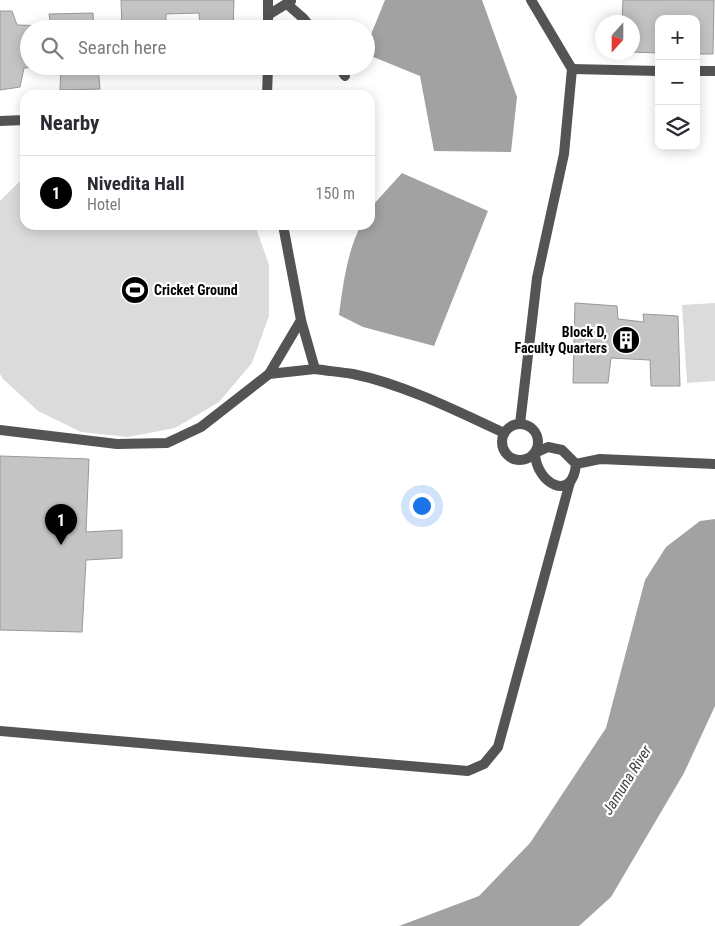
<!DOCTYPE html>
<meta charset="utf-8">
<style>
body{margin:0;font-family:"Roboto Condensed",sans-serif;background:#f7f7f7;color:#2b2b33}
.controls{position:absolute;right:15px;top:15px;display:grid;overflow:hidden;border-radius:10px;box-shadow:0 2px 12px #0003}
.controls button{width:45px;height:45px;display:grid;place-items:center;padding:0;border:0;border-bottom:1px solid #e1e1e2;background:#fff;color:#2b2b33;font:25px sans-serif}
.compass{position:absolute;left:595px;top:15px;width:45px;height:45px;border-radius:50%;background:#fff;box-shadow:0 2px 12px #0003;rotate:201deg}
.you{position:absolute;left:421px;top:505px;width:18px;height:18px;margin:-12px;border:4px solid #fff;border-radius:50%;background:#1a73e8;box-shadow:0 0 0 8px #1a73e833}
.badge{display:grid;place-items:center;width:32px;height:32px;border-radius:50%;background:#000;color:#fff;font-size:16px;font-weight:700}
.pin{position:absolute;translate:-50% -41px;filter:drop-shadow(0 1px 2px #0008)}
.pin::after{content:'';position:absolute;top:26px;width:18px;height:15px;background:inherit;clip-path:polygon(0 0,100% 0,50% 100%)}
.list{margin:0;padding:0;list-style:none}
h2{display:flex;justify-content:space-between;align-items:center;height:65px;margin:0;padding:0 20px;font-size:21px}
h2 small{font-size:16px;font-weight:400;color:#7c7c81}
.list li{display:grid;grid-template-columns:32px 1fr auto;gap:15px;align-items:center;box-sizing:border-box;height:75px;padding:0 20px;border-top:1px solid #e1e1e2}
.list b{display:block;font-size:19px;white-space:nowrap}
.list p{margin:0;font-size:16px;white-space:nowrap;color:#7c7c81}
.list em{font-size:16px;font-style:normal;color:#7c7c81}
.icon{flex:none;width:28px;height:28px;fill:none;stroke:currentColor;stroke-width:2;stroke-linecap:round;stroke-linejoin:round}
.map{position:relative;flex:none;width:715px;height:926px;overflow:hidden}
.search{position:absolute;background:#fff;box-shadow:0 2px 12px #0003;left:20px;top:20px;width:355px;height:55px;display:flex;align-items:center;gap:12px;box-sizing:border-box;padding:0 18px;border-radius:28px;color:#7c7c81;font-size:19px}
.panel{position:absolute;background:#fff;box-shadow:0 2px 12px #0003;left:20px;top:90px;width:355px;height:140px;border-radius:15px}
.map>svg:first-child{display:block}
.green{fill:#dbdbdb}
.water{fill:#a2a2a2}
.building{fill:#c4c4c4;stroke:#989898}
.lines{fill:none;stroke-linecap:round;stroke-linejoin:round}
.minor{stroke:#545454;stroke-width:10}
.labels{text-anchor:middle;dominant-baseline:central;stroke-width:4.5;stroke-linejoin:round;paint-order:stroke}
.poi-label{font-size:14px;font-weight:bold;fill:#000;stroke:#fff;text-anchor:start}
.water-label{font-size:15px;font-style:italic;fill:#434343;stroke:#fff}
</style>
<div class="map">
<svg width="715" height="926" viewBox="0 0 715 926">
<rect width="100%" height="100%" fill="#fff"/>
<g class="green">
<path d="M25,176v49h230l14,40v51l-17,47 -33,39 -44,26 -47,9 -47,-5 -43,-21 -35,-32 -3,-5v-173z"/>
<path d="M715,303v78l-28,2 -5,-78z"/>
</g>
<g class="water">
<path d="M385,0h97l35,97 -6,55 -77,-1 -14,-75 -54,-22 6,-22z"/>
<path d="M402,173l86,38 -54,135 -71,-19 -24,-12c4,-30 8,-63 22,-90h9v-16l3,-4z"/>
<path d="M715,519v187l-31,67 -73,124 -32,29h-180l80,-30 51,-53 76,-115 39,-148 21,-33 34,-26z"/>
</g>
<g class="building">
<path d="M121,0h113l-1,29h-33l-1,-16 -33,1v14l-44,1z"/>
<path d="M623,0h91l-1,54h-17v-35h-37v34l-27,-1v-30h-10z"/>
<path d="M0,11h12l5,14 34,1 -2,-12 44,-1 1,16h-65v37h18l-23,2 -4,19 -20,3z"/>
<path d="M61,66h37l2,23 -40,1z"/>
<path d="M575,303l42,3 1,13 26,3 -1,-8 35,2 2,70h-29l-1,-26 -39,-2 -3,25h-35z"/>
<path d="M0,456l89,3 -3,73 36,-2v28l-36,2 -4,72 -82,-2z"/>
</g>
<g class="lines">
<g class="minor">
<path d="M287,4l16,14 9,11"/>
<path d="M268,15l23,-14"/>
<path d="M268,29v-29"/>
<path d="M338,66l7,10"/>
<path d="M572,69l87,2"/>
<path d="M696,71h19"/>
<path d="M267,95l1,-29"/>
<path d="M0,121l25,-1"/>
<path d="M315,369c13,2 26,3 38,5 50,10 106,38 151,59"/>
<path d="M269,374l46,-5 -14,-49"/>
<circle cx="520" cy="442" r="18"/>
<path d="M520,424l17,-146 27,-124 8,-85 -41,-69"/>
<path d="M0,430l117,14 50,-1 34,-16 68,-53 32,-54 -18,-95"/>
<path d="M548,447l14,3 14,14c-3,39 -40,20 -41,-11z"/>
<path d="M576,464l24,-5 115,5"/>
<path d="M0,731l468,40 16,-7 14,-17 72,-265"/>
</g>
</g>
<defs>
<symbol id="stadium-disc" viewBox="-11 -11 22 22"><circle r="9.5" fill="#000" stroke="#fff"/><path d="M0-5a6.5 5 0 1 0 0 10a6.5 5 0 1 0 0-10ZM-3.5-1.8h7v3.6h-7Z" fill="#fff"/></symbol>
<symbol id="building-disc" viewBox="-11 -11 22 22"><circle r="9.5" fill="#000" stroke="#fff"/><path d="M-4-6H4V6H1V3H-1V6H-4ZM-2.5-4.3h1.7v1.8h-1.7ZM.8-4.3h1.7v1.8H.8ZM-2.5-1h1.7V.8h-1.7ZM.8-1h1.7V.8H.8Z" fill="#fff"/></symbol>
</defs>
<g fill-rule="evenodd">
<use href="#stadium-disc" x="119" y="274" width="32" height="32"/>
<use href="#building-disc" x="610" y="324" width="32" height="32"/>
</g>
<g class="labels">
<g class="poi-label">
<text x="154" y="290">Cricket Ground</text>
<text x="607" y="332" text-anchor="end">Block D,<tspan x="607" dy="16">Faculty Quarters</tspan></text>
</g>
<g class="water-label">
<text transform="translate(627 780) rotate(-58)">Jamuna River</text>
</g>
</g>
</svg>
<div class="controls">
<button>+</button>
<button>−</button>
<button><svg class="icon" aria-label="layers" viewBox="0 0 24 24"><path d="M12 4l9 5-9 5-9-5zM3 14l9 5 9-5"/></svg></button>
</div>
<svg class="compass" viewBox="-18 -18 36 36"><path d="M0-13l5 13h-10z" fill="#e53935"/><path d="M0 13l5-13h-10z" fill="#7c7c81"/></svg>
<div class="you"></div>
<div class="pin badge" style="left:61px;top:545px">1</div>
<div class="search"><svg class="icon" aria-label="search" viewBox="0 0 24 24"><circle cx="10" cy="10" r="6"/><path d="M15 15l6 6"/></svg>Search here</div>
<section class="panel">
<h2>Nearby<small></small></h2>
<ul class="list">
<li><span class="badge">1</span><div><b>Nivedita Hall</b><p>Hotel</p></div><em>150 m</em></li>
</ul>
</section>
</div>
